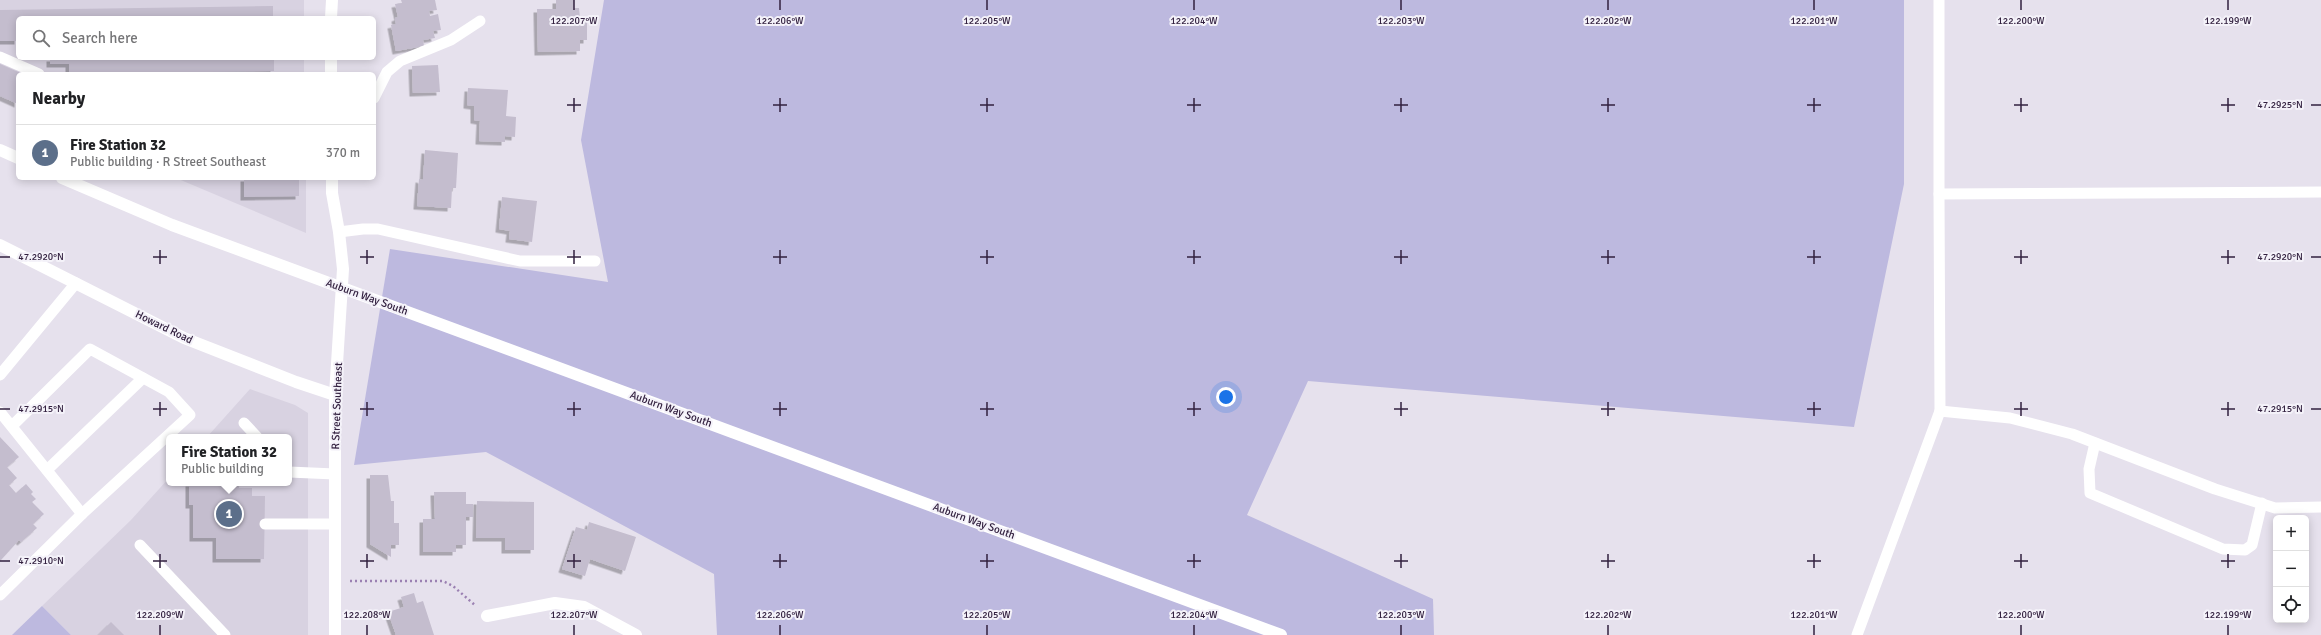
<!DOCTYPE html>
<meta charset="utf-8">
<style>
body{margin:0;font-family:Signika,sans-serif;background:#f6f6f6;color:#202124}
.controls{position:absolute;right:12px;bottom:12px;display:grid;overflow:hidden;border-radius:6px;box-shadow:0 2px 10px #0003}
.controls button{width:36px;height:36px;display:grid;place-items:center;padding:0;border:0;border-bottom:1px solid #e0e0e0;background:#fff;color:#202124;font:20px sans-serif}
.you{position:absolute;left:1226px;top:397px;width:14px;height:14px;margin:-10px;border:3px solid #fff;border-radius:50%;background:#1a73e8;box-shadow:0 0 0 6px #1a73e833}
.badge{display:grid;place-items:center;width:26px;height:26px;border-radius:50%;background:#1a73e8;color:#fff;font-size:13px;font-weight:700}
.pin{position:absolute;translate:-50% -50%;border:2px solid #fff;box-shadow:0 1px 4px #0006}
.popup{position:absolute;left:166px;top:434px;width:126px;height:52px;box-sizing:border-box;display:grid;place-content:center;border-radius:6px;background:#fff;filter:drop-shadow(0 1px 3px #0005);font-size:13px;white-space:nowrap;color:#757577}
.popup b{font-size:15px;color:#202124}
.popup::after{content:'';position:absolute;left:50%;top:100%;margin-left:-8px;border:8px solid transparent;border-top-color:#fff}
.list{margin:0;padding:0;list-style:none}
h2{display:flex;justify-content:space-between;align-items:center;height:52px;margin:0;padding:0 16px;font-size:17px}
h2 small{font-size:13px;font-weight:400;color:#757577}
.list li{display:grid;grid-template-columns:26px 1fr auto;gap:12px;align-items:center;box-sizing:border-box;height:56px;padding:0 16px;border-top:1px solid #e0e0e0}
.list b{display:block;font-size:15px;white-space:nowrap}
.list p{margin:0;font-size:13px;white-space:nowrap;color:#757577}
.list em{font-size:13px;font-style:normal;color:#757577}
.icon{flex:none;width:22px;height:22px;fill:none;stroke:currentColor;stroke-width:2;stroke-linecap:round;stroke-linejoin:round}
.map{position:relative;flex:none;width:2321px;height:635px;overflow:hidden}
.search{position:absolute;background:#fff;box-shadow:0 2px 10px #0003;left:16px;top:16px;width:360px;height:44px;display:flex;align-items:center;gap:10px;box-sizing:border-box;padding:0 14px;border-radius:6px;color:#757577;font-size:15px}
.panel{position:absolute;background:#fff;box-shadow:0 2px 10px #0003;left:16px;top:72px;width:360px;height:108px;border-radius:6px}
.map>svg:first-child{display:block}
.built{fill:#d8d2e1}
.green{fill:#bdb9df}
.building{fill:#c4bdce;filter:url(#shadow)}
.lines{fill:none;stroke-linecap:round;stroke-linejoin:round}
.path{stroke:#9b80b2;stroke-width:2.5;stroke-dasharray:2 3;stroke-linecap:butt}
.lane{stroke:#fff;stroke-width:11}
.street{stroke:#fff;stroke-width:12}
.secondary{stroke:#fff;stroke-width:12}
.ticks{fill:none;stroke:#32203f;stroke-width:1.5}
.labels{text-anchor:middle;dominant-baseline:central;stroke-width:4;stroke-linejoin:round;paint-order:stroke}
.street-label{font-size:11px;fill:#32203f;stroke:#f4f2f9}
.ticks-label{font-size:10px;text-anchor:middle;fill:#32203f;stroke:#f4f2f9;stroke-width:4;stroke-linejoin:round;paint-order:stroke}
</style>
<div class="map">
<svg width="2321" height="635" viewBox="0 0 2321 635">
<defs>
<filter id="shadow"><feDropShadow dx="-3.5" dy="3.5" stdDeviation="0" flood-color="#0004"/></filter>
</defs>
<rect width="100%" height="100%" fill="#e6e1ed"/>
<g class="built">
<path d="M0,0h304v18h-286v40h286v16h-286v30l-18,-8z"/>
<path d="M176,178h130v55z"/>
<path d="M250,389l45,16 13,8v222h-237l-29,-29 89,-86 38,-42v5h120v-46h-82z"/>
</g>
<g class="green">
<path d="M604,0h1300v184l-50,243 -546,-46 -61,134 186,84 1,36h-717l-3,-61 -228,-122 -132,13 36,-216 218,33 -27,-142z"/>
<path d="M42,606l29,29h-59z"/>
</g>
<g class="building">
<path d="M401,0h34l2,10 -8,1 1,5 8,-2 3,16 -8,1 2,7 -12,2 1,6 -28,5 -5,-26 5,-1 -1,-6 3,-1 -3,-13 7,-1z"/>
<path d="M556,0h18v8h5l1,10h7v22h-7v11l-42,1 -1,-43h19z"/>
<path d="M273,6v12h-255v23h-18v-31z"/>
<path d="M50,58h224v13l-205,3v-10h-19z"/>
<path d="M0,64l23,10h-5v30l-18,-8z"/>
<path d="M438,65l2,27 -27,1 -1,-27z"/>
<path d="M468,88l40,2 -2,26 10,1 -1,20 -10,-1v6l-26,-1 1,-20 -6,-1v-14l-7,-1z"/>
<path d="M425,150l33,3 -2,35h-4l-1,20 -34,-2 2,-27 4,1z"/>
<path d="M244,178h55v18l-55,1z"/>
<path d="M502,197l35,4 -5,41 -23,-3 1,-8 -11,-2z"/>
<path d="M0,437l19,20 -12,10 10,11 -8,7 7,8 10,-9 7,8 -2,2 5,5 -4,3 12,12 -11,10 4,4 -16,14 -2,-2 -19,21z"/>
<path d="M370,475h18l3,26h3v22h5v22h-8v12l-21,-13z"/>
<path d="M189,483h50v5h13v8h13l-1,63h-48v-21h-23v-33h-4z"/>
<path d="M434,492h32v12h7v13h-7v28h-10v7h-33v-33h12z"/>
<path d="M477,501l57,1v48h-29v-12h-29z"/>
<path d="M589,522l47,15 -11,34 -35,-12 -5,17 -23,-7 14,-42 11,3z"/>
<path d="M414,593l3,10 6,-2 11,34h-38l-8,-23 16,-5 -3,-10z"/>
<path d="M111,622l13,13h-26z"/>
</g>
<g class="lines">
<path class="path" d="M350,581h93l10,5 23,20"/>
<g class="lane">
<path d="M1939,0v194l382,-2"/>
<path d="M0,57l39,17"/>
<path d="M374,98l13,-26 13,-11 51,-21 29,-19"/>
<path d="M1939,194l1,217"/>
<path d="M339,232l24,-3h15l142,32h75"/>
<path d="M0,375l76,-92"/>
<path d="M0,412l82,102"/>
<path d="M244,423l13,14"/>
<path d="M2095,443l-6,26 1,24 133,56 22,1 7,-5 10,-42"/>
<path d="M47,470l96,-92"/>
<path d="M289,472l46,2"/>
<path d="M265,524h70"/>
<path d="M140,545l85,90"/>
<path d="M0,595l82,-81 108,-99 -21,-23 -79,-43 -78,77"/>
<path d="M1857,635l83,-224 70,7 62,16 143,55 60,19 46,-1"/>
</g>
<path class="street" d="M487,616l68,-13 29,4 52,28"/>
<g class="secondary">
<path d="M331,18l1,-18"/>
<path d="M331,74v-16"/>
<path d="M0,150l18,8"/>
<path d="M62,178l110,47 1109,410"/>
<path d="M332,178v15l7,39 4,37 -8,126v240"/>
<path d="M0,245l184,93 112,44 39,13"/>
</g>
</g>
<path class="ticks" d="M574,0v10M780,0v10M987,0v10M1194,0v10M1401,0v10M1608,0v10M1814,0v10M2021,0v10M2228,0v10M574,98v14M780,98v14M987,98v14M1194,98v14M1401,98v14M1608,98v14M1814,98v14M2021,98v14M2228,98v14M567,105h14M773,105h14M980,105h14M1187,105h14M1394,105h14M1601,105h14M1807,105h14M2014,105h14M2221,105h14M2311,105h10M160,250v14M367,250v14M574,250v14M780,250v14M987,250v14M1194,250v14M1401,250v14M1608,250v14M1814,250v14M2021,250v14M2228,250v14M0,257h10M153,257h14M360,257h14M567,257h14M773,257h14M980,257h14M1187,257h14M1394,257h14M1601,257h14M1807,257h14M2014,257h14M2221,257h14M2311,257h10M160,402v14M367,402v14M574,402v14M780,402v14M987,402v14M1194,402v14M1401,402v14M1608,402v14M1814,402v14M2021,402v14M2228,402v14M0,409h10M153,409h14M360,409h14M567,409h14M773,409h14M980,409h14M1187,409h14M1394,409h14M1601,409h14M1807,409h14M2014,409h14M2221,409h14M2311,409h10M160,554v14M367,554v14M574,554v14M780,554v14M987,554v14M1194,554v14M1401,554v14M1608,554v14M1814,554v14M2021,554v14M2228,554v14M0,561h10M153,561h14M360,561h14M567,561h14M773,561h14M980,561h14M1187,561h14M1394,561h14M1601,561h14M1807,561h14M2014,561h14M2221,561h14M160,625v10M367,625v10M574,625v10M780,625v10M987,625v10M1194,625v10M1401,625v10M1608,625v10M1814,625v10M2021,625v10M2228,625v10"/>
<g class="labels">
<g class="street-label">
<text transform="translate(367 297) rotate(20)">Auburn Way South</text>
<text transform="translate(164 327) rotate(26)">Howard Road</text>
<text transform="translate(337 406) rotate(-88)">R Street Southeast</text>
<text transform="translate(671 409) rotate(20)">Auburn Way South</text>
<text transform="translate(974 521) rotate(20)">Auburn Way South</text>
</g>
</g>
<g class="ticks-label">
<text x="574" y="24">122.207°W</text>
<text x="780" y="24">122.206°W</text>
<text x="987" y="24">122.205°W</text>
<text x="1194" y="24">122.204°W</text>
<text x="1401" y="24">122.203°W</text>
<text x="1608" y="24">122.202°W</text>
<text x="1814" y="24">122.201°W</text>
<text x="2021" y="24">122.200°W</text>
<text x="2228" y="24">122.199°W</text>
<text x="2280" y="108">47.2925°N</text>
<text x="41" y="260">47.2920°N</text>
<text x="2280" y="260">47.2920°N</text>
<text x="41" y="412">47.2915°N</text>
<text x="2280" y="412">47.2915°N</text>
<text x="41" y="564">47.2910°N</text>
<text x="160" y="618">122.209°W</text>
<text x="367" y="618">122.208°W</text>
<text x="574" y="618">122.207°W</text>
<text x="780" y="618">122.206°W</text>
<text x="987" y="618">122.205°W</text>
<text x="1194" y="618">122.204°W</text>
<text x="1401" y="618">122.203°W</text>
<text x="1608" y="618">122.202°W</text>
<text x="1814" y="618">122.201°W</text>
<text x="2021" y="618">122.200°W</text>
<text x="2228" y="618">122.199°W</text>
</g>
</svg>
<div class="controls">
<button>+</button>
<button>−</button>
<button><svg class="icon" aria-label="locate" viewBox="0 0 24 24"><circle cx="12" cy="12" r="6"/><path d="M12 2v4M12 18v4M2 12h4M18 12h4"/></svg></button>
</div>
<div class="you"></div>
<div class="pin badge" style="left:229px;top:514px;background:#5c6f8a">1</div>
<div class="popup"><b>Fire Station 32</b>Public building</div>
<div class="search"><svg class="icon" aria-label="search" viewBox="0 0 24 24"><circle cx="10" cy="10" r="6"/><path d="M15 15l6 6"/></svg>Search here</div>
<section class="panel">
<h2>Nearby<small></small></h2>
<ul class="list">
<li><span class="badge" style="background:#5c6f8a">1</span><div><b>Fire Station 32</b><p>Public building · R Street Southeast</p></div><em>370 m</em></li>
</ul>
</section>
</div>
